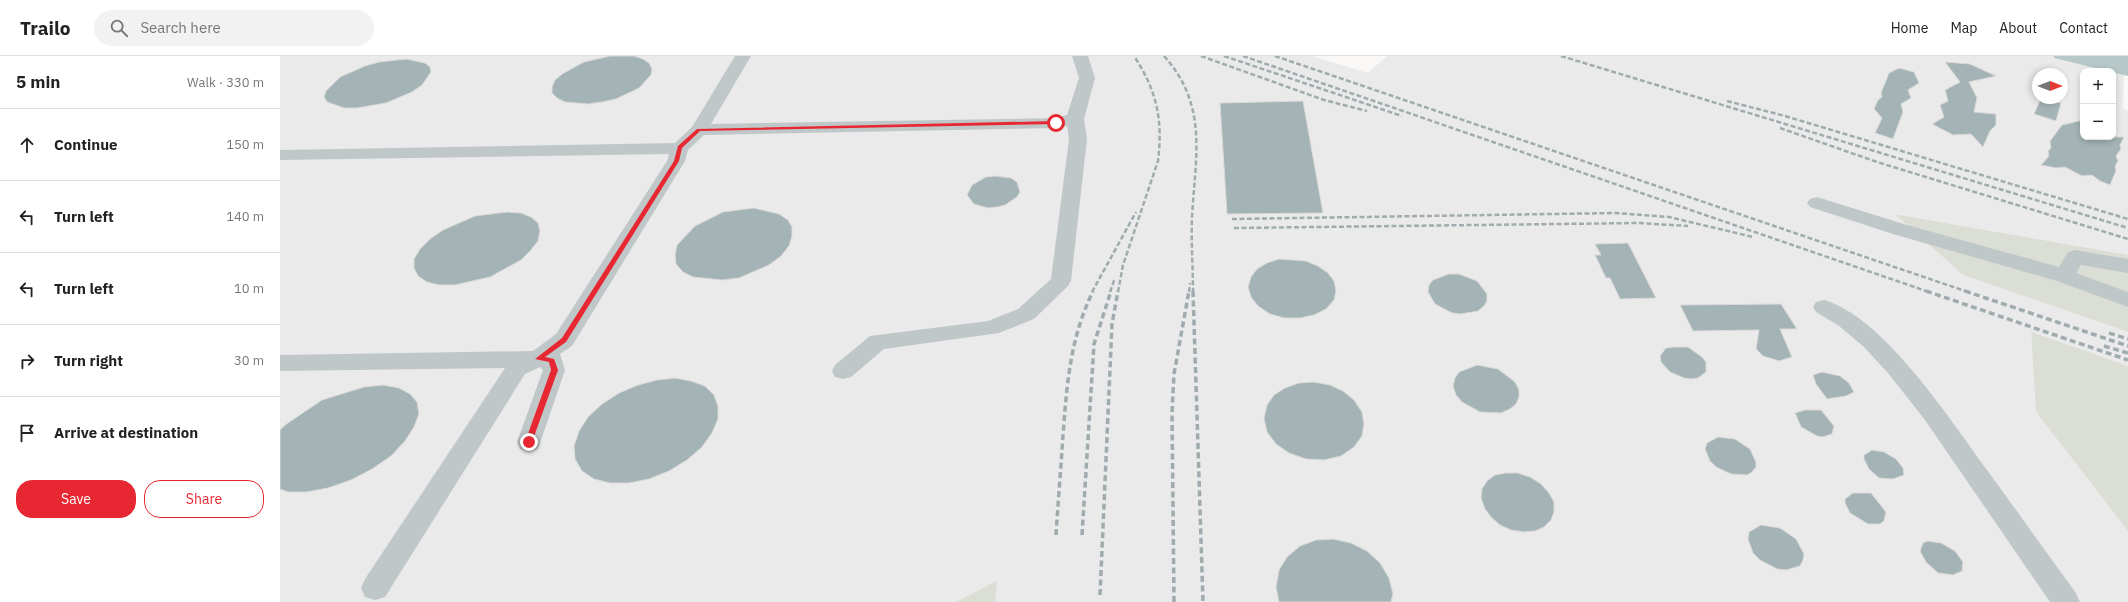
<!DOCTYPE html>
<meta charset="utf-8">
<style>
body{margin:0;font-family:"IBM Plex Sans",sans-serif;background:#f2f2f2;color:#222}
.controls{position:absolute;right:12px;top:12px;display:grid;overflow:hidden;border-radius:8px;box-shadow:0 2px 6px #0003}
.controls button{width:36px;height:36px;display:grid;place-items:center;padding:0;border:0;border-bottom:1px solid #e0e0e0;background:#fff;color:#222;font:20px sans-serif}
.compass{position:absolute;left:1752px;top:12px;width:36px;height:36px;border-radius:50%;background:#fff;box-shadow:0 2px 6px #0003;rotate:90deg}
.stop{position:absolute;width:12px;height:12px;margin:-9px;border:3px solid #e72832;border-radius:50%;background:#fff}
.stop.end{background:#e72832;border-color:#fff;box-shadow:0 1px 4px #0008}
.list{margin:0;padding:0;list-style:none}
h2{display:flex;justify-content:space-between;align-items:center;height:52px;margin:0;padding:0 16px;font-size:17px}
h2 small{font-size:13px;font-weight:400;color:#767676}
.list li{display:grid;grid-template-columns:26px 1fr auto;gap:12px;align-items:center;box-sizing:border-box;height:72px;padding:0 16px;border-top:1px solid #e0e0e0}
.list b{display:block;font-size:15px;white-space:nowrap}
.list em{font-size:13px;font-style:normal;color:#767676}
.actions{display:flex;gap:8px;padding:12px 16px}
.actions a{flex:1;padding:9px 0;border:1px solid #e72832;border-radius:16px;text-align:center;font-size:14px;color:#e72832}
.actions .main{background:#e72832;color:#fff}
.icon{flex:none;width:22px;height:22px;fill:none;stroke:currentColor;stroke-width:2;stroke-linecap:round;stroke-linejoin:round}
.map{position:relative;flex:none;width:1848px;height:546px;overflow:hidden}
header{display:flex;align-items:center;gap:24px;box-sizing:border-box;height:56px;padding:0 20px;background:#fff;border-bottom:1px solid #e0e0e0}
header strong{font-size:19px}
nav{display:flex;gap:22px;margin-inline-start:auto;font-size:14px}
.search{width:280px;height:36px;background:#f2f2f2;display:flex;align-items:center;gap:10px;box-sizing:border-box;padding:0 14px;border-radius:22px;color:#767676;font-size:15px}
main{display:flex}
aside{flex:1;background:#fff}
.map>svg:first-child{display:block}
.built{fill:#eaeaea;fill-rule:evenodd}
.green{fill:#dbded5}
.water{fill:#b6c8c8}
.building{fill:#a4b3b5;stroke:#dbdad9}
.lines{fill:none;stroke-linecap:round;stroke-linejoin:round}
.minor{fill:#c0c7c9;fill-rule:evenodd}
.rail-far1{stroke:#9fabae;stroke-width:2.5;stroke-dasharray:5 2.5;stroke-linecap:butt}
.rail{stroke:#9fabae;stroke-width:3.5;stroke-dasharray:6 3.5;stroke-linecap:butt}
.route{fill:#e72832}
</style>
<header>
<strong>Trailo</strong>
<div class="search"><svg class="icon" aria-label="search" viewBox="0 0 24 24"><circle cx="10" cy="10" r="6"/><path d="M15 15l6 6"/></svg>Search here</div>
<nav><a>Home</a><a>Map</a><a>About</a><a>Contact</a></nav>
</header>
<main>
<aside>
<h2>5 min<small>Walk · 330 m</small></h2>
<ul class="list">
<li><svg class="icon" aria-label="ahead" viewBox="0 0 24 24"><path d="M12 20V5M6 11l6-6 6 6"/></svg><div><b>Continue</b></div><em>150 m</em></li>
<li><svg class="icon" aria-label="left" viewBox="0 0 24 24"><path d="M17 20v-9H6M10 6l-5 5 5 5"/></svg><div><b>Turn left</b></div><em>140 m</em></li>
<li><svg class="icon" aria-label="left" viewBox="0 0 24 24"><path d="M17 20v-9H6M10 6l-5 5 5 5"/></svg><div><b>Turn left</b></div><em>10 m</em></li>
<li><svg class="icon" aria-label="right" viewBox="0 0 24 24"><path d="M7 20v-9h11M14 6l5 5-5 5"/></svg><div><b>Turn right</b></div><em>30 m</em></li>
<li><svg class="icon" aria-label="arrive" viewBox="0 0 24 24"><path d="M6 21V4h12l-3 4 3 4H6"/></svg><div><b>Arrive at destination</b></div></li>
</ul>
<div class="actions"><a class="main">Save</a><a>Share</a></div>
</aside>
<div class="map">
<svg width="1848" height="546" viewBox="0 0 1848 546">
<rect width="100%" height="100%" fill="#f9f8f6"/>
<path class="built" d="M0,0h1032l56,17 19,-17h667v2l55,13h-26v66h30v-65l11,3 -1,33 5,3v144l-232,-41 67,61 165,57v34l-97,-33 5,79 92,119v71h-1848zM1758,18h24v24h-24z"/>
<g class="green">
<path d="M1615,158l233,41v77l-165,-57z"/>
<path d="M1751,276l97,34v165l-92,-119z"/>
<path d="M717,525l-2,21h-39z"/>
</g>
<path class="water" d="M1774,0h74v20l-74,-18z"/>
<g class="building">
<path d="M330,0h24l9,3 6,4 3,6 -1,6 -12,13 -23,11 -14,3 -14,2 -23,-2 -8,-4 -5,-5v-6l3,-7 7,-6 22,-12z"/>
<path d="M126,3l19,4 5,4 1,5 -9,13 -10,7 -26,11 -29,5h-13l-17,-6 -3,-5 2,-6 14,-14 25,-11 14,-4z"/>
<path d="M1665,6l25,2 26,12 -27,6 8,16 -3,14 22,2v11l-6,6 -7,16 -12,-13 -18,1 -21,-11 12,-7 -4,-12 8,-4 -3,-11 15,-8z"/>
<path d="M1619,12l15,4 5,11 -11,7 3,8 -10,6 2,8 -10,27 -18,-6 7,-15 -8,-9 4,-9 4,-3 -1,-4 8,-20z"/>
<path d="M1761,42l20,5 -5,18 -22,-7z"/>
<path d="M1023,45l20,112 -96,1 -7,-111z"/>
<path d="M1803,64v17h41l-4,8 1,4 -5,7 2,5 -3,5 1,5 -6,14 -10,-4 -8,-6 -10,1 -17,-9 -9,1 -15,-3 8,-9 -1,-5 3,-3 -1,-7 12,-16z"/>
<path d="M715,120l16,2 6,4 3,10 -3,5 -12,8 -8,2 -9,1 -14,-4 -7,-9 5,-10 14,-8z"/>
<path d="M474,152l25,6 9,6 4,7v9l-3,10 -8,10 -12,9 -30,13 -17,2 -29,-3 -10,-5 -7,-8 -1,-9 2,-10 18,-19 28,-14z"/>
<path d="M227,156l14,1 10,4 7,6 2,8 -2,10 -7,9 -10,10 -31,17 -35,8h-16l-12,-3 -9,-6 -4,-8v-9l6,-10 10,-10 13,-9 32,-14z"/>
<path d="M1348,187l28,55 -36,1 -10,-21h-4l-11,-23h6l-6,-11z"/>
<path d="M999,203l27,2 12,5 10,7 6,8 2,10 -2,9 -8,9 -12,6 -14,3h-16l-14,-4 -12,-8 -7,-9 -3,-10 3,-10 6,-8 10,-6z"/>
<path d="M1169,218h10l18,7 10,13v7l-3,5 -6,5 -17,3 -9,-1 -17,-9 -7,-12 1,-7 4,-5z"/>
<path d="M1501,248l16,25h-17l12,28 -13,4 -16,-5 -7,-7 3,-19 -66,1 -13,-26z"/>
<path d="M1393,291h15l14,10 4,5v10l-8,6 -7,1 -7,-1 -14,-6 -9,-10 -1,-6 6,-8z"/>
<path d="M1197,309l21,4 17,13 4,8v7l-3,7 -6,5 -9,4 -21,-1 -18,-10 -6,-7 -3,-9 2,-8 4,-6z"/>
<path d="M1542,316l18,4 9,7 5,9 -8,4 -19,3 -11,-15 -3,-9z"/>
<path d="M395,322l16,3 14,5 9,9 4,11v13l-6,14 -10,14 -15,13 -18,11 -20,8 -20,4h-19l-16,-4 -12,-8 -7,-12 -1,-13 5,-15 9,-14 14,-13 17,-11 19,-8 19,-5z"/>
<path d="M1034,326l16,3 13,6 11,9 8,12 2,12 -2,12 -8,11 -13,9 -17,4 -18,-1 -17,-6 -13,-9 -9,-12 -3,-14 3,-13 7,-10 11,-7 14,-5z"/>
<path d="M103,329l16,3 11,6 7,8 2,12 -5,13 -9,14 -14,15 -19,13 -21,11 -23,8 -21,4h-19l-8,-3v-59l5,-5 37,-25 42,-13z"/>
<path d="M1525,354h16l13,16 -2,8 -9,3 -6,-1 -16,-9 -6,-14z"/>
<path d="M1438,381l17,2 15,10 6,13v5l-4,5 -5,3 -16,-1 -15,-7 -6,-6 -5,-12 2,-6z"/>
<path d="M1592,394l12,2 12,7 7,9 1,7 -11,4 -14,-1 -10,-9 -5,-10v-4z"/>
<path d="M1226,417h12l12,4 11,7 8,9 5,9v10l-3,8 -7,7 -9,4 -11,1 -13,-2 -11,-5 -9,-8 -6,-8 -4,-11 1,-9 5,-8 8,-6z"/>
<path d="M1573,437h18l15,19 -2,9 -4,3h-12l-18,-11 -5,-10v-4z"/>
<path d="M1481,469l19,3 16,11 8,15 -1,6 -3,6 -14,4 -9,-1 -17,-9 -7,-7 -5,-14 1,-7z"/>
<path d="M1053,483l18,4 16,8 13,12 9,15 4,16 -2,8h-112l-3,-15 3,-17 8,-13 13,-11 16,-6z"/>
<path d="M1648,485l13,2 14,8 8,11 -1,9 -9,4 -15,-2 -12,-11 -6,-11 3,-8z"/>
</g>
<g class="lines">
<g class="minor">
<path d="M455,0h16l-40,68 345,-6 11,-3 12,-37 -7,-22h16l7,22 -11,41 3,20 -16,142 -3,5 -34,33 -35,14 -115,16 -33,28 -8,2 -8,-2 -3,-6 3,-6 35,-29 118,-15 30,-12 33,-30 18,-140 -2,-13 -11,2 -352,7 -16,15 -3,11 -113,185 -12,8 5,16 -27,79 -9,3 -9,-3 -3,-7 26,-72 -3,-3 -15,7 -140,223 -10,3 -10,-3 -4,-9 4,-9 140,-211 -225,3v-16l253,-4 23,-17 111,-173 2,-7 -389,6v-10l395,-7 17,-16z"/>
<path d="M1537,141l90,28 152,42 9,-15 7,-2 53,9v14l-47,-8 -5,8 52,19v15l-71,-26 -164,-47 -83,-27 -3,-4 3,-4z"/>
<path d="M1544,244c60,17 127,121 163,170 30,41 59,82 89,123l4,9h-30l-125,-182 -37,-47 -25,-27 -24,-20 -23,-14 -3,-5 3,-5z"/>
</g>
<g class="rail-far1">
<path d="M884,0c45,50 31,102 28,162 -1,25 1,49 1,74"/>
<path d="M921,0l123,44 43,11"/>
<path d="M944,0l178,60"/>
<path d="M963,0l686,236"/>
<path d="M995,0l693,236"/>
<path d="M1281,0l567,172"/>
<path d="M1447,45l58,15 343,103"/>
<path d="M1500,72l97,34 251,77"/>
<path d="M952,163l384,-6 53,4 84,20"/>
<path d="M954,172l404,-5 50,3"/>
<path d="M812,236l44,-80"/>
<path d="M830,236l5,-14"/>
<path d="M838,236l5,-27 35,-104c5,-41 -1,-70 -24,-105"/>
<path d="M909,236l1,-9"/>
</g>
<g class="rail">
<path d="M913,235l10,311"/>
<path d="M1646,235l202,69"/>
<path d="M1685,235l163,55"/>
<path d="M1829,277l19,6"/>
<path d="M1824,290l24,7"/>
<path d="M776,479c2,-33 5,-67 7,-100 4,-52 7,-96 30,-144"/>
<path d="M802,479l12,-191 17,-53"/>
<path d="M820,539l12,-271 6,-33"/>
<path d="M894,546l-2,-190 2,-38 15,-83"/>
</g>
</g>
<path class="route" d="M776,65l2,3 -358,7 -18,17 -3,13 -113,181 -21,15 9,2 4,11 -26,72 -3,3 -3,-1 -1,-2 26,-72 -2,-8 -14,-3 27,-21 112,-177 4,-15 19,-17z"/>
</svg>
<div class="controls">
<button>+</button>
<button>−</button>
</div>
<svg class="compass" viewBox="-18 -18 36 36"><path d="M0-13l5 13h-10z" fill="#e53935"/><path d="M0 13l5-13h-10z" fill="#767676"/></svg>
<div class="stop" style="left:776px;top:67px"></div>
<div class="stop end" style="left:249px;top:386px"></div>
</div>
</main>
